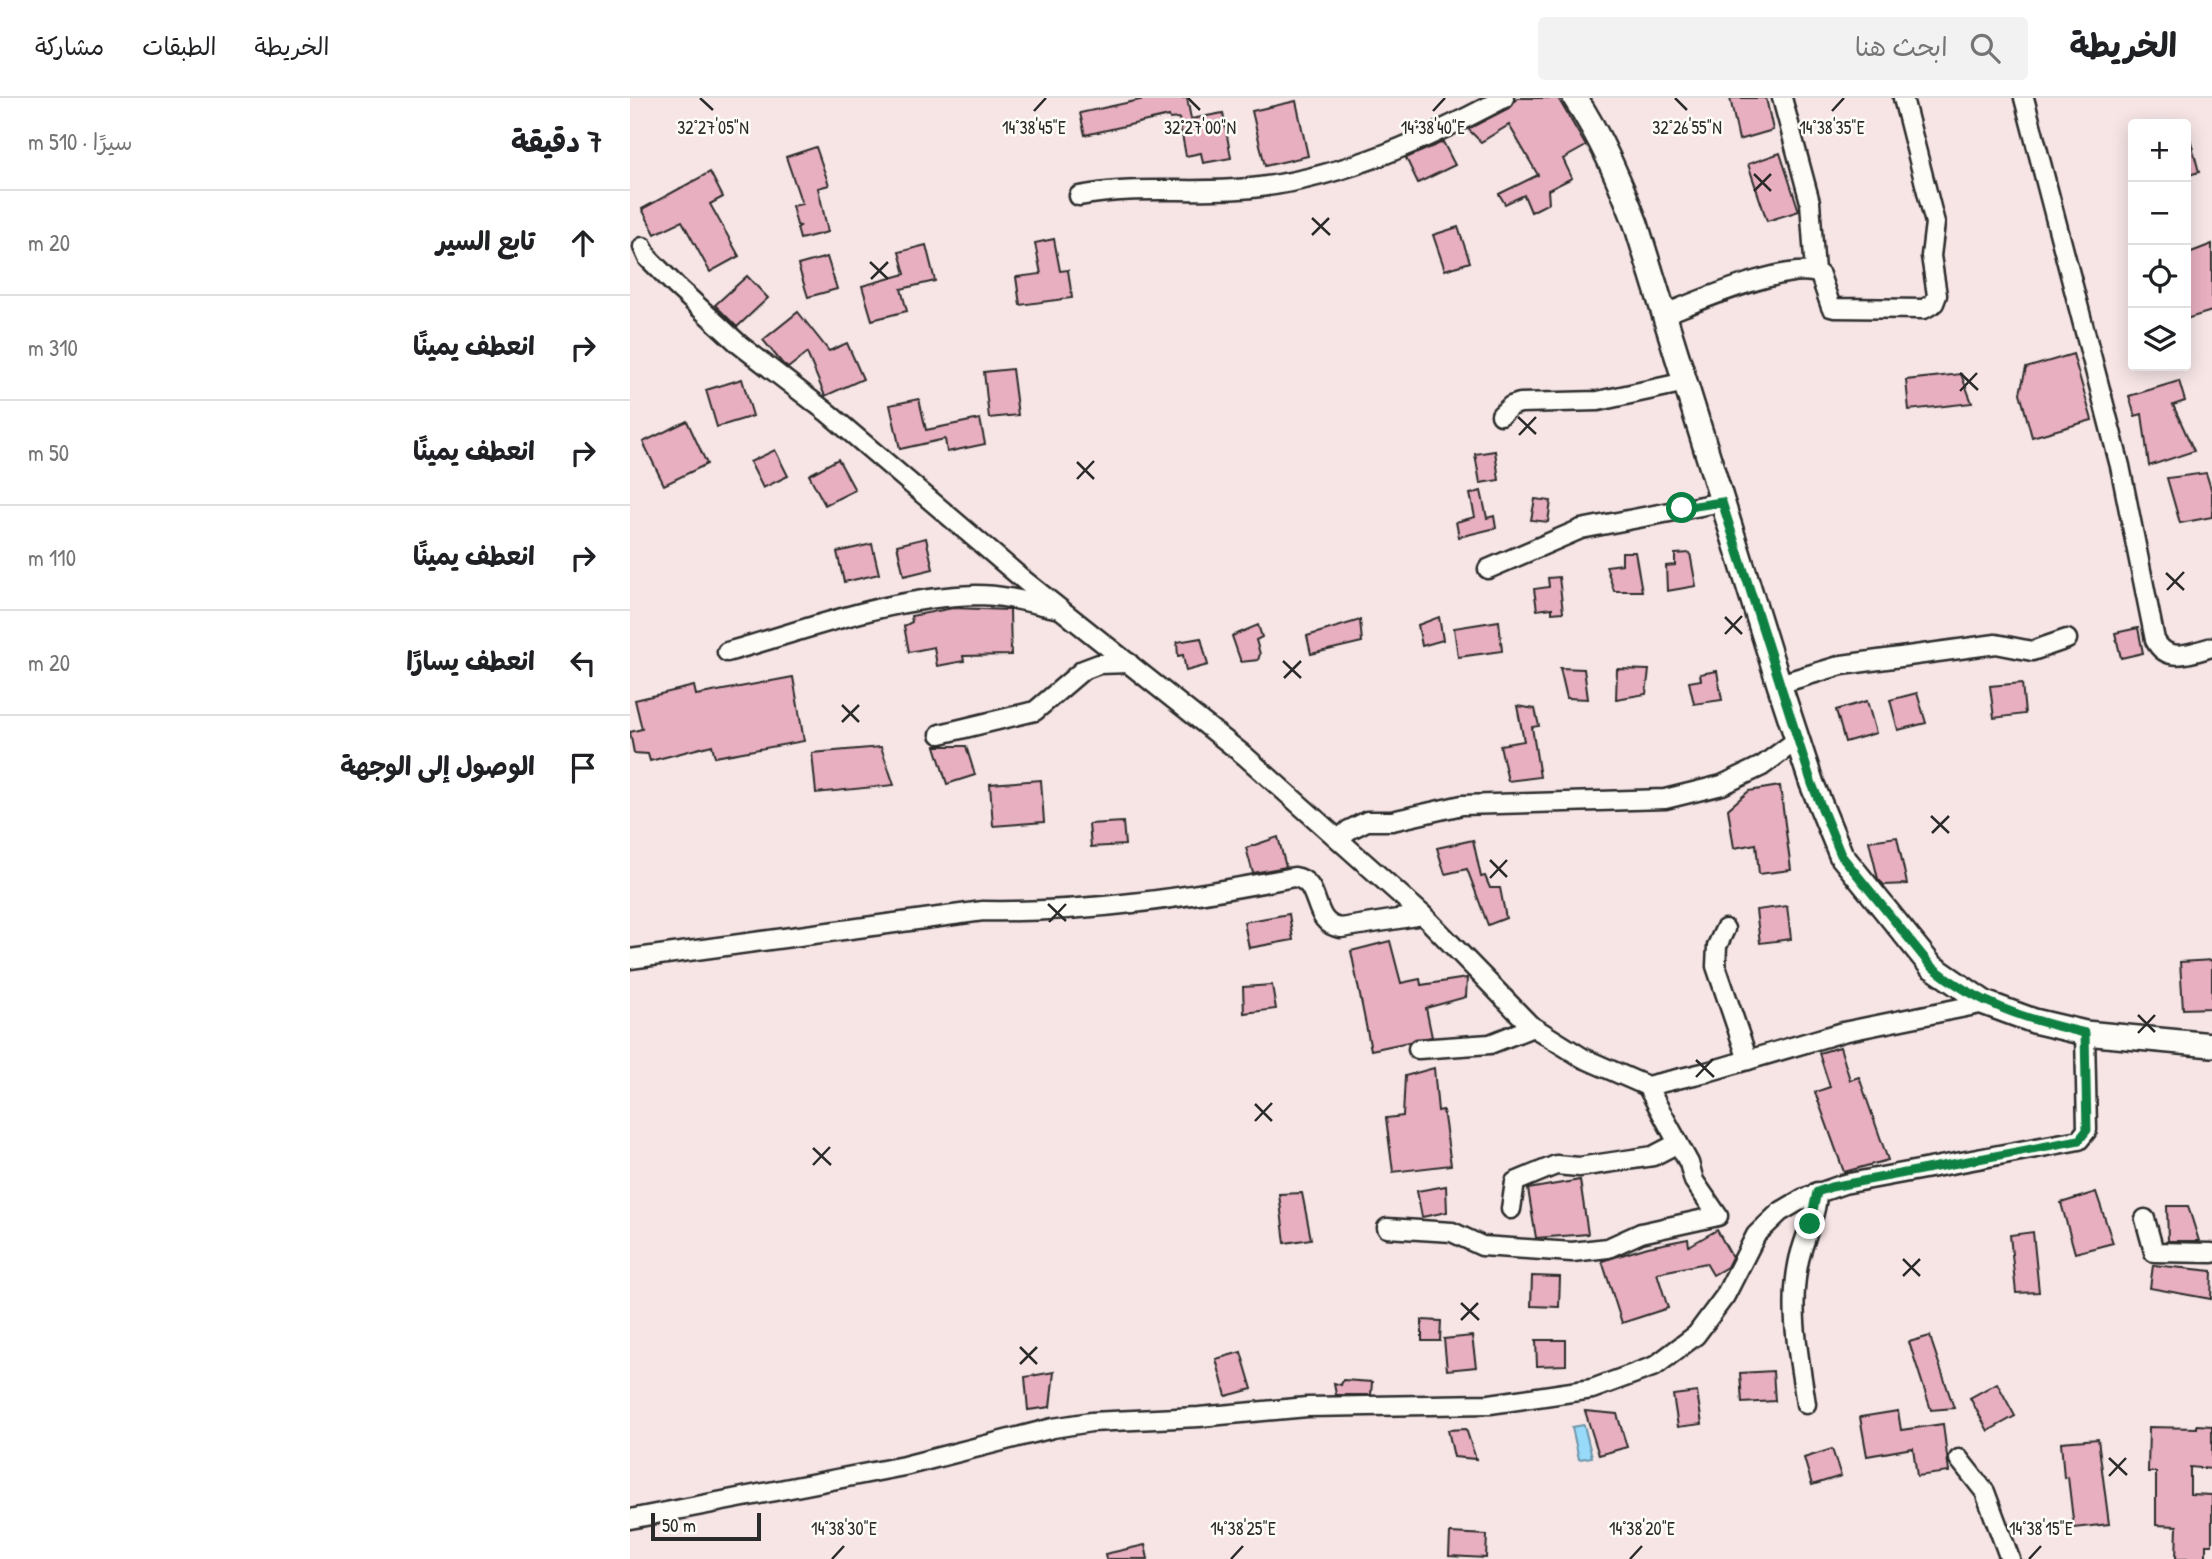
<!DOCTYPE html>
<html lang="ar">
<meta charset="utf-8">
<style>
body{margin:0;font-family:"Patrick Hand","Playpen Sans Arabic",sans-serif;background:#f2f2f2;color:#202124;direction:rtl}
.controls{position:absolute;right:21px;top:21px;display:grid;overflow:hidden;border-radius:7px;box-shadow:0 4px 18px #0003}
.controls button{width:63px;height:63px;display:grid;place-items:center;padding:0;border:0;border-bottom:2px solid #e0e0e0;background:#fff;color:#202124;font:35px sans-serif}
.scale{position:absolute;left:21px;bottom:18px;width:110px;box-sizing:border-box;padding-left:7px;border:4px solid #2b2b2b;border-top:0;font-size:19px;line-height:24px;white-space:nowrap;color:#2b2b2b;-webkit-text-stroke:5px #fdfcf7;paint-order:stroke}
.stop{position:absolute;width:21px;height:21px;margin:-16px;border:5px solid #0b8043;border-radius:50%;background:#fff}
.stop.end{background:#0b8043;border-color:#fff;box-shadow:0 2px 7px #0008}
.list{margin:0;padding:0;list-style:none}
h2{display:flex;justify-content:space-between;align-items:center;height:91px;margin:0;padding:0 28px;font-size:30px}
h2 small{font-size:23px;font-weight:400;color:#757577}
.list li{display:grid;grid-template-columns:46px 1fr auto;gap:21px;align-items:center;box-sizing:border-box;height:105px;padding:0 28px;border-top:2px solid #e0e0e0}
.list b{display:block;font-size:26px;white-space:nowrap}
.list em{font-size:23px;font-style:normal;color:#757577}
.icon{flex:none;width:38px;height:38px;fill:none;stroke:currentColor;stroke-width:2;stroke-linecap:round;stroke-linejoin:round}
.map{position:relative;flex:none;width:1582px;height:1461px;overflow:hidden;direction:ltr}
header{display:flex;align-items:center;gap:42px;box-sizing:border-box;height:98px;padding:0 35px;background:#fff;border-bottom:2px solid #e0e0e0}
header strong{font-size:33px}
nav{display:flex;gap:38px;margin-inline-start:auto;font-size:24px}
.search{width:490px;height:63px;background:#f2f2f2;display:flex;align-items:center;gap:18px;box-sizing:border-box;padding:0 24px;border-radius:7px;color:#757577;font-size:26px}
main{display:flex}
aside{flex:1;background:#fff}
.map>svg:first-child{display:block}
.water{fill:#98dafa;stroke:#6c94a7;stroke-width:2}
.building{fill:#e8afc0;stroke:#2b2b2b;stroke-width:2}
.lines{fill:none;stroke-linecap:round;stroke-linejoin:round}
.street-casing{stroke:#2b2b2b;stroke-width:23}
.secondary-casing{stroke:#2b2b2b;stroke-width:28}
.street{stroke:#fdfcf7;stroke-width:18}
.secondary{stroke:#fdfcf7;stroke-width:23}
.route{stroke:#0b8043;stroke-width:9}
.ticks{fill:none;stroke:#2b2b2b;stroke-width:2.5}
.ticks-label{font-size:18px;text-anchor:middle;fill:#2b2b2b;stroke:#fdfcf7;stroke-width:5;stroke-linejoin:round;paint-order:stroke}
</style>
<header>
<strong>الخريطة</strong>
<div class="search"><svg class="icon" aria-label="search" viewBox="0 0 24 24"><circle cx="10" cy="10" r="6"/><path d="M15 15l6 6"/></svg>ابحث هنا</div>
<nav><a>الخريطة</a><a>الطبقات</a><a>مشاركة</a></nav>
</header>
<main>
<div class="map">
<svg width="1582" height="1461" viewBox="0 0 1582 1461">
<rect width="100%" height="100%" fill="#f7e5e6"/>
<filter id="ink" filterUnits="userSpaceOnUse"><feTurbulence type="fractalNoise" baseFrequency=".0143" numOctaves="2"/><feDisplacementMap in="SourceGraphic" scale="14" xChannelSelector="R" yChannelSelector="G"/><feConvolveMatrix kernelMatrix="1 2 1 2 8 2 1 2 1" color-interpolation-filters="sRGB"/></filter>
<g filter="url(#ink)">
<path class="water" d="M954,1327l8,32 -13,2 -7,-32z"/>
<g class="building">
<path d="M519,0h38l4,21 32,-6 8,45 -28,5 -2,-10 -15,3 -7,-38 -9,1 -1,-3 -84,19 -5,-22z"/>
<path d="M887,0h41l28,48 -23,13 9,19 -24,12 1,13 -18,9 -7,-17 -19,9 -6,-10 39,-19 -29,-50 -28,17 -13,-13 41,-21z"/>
<path d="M1100,0h36l7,32 -34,10z"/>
<path d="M666,3l12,55 -43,10 -13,-55z"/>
<path d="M1560,40l9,34 -13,4v-37z"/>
<path d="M813,44l12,23 -37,18 -12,-25z"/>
<path d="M186,49l13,38 -11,3 10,44 -28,7 -3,-11 3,-2 -3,-1 -5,-19 10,-2 -16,-47z"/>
<path d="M1150,55l19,58 -32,10 -19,-57z"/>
<path d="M80,74l13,25 -13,7 29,52 -29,16 -28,-51 -27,13 -13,-25z"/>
<path d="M828,129l12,35 -25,8 -12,-35z"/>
<path d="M424,141l6,32 8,-1 4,28 -52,7 -4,-28 25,-3 -6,-31z"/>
<path d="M1582,146v67l-26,8v-65z"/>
<path d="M296,147l9,36 -34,8 6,22 -35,9 -10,-34 43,-12 -6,-22z"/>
<path d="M197,159l10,32 -29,8 -10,-32z"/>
<path d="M117,178l21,22 -31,29 -22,-22z"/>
<path d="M168,214l31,39 18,-8 16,36 -38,17 -18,-43 -19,15 -6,-5 -19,-23z"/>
<path d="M1443,256l19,66 -60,17 -12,-44 6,-25z"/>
<path d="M382,271l6,46 -29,3 -5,-46z"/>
<path d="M1331,276l11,29 -63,7 -3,-30z"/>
<path d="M112,281l11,37 -36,11 -11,-37z"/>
<path d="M1549,283l6,20 -12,4 21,46 -45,15 -7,-52 -7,2 -6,-20z"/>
<path d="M289,301l7,31 54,-11 5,25 -38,8 -2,-13 -45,10 -10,-44z"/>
<path d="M57,323l20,43 -43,21 -21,-43z"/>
<path d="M145,352l13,26 -25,12 -13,-26z"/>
<path d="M865,353l4,29 -19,3 -5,-29z"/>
<path d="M208,361l17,31 -30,15 -16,-30z"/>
<path d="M1576,375l6,19v25l-32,6 -13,-45z"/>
<path d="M851,393l6,27 7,-2 2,12 -37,9 -3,-15 19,-5 -5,-23z"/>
<path d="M905,401l16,2 -3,21 -17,-2z"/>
<path d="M296,440l7,31 -29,7 -7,-31z"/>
<path d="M242,446l7,30 -35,8 -7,-30z"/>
<path d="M992,454h13l7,39h-28l-8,-25 16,-2z"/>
<path d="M1060,455l6,33 -29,5 -1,-25 9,-1v-11z"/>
<path d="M929,479l4,35 -11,1v-5l-15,2 -3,-21 15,-2 -1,-9z"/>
<path d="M323,510l57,2 1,45 -48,1 1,5 -27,5 -3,-19 -25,5 -5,-26 8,-4 -1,-6z"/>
<path d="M809,519l4,23 -21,6 -4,-21z"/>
<path d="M730,522l2,22 -51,12 -4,-18z"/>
<path d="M869,523l3,30 -44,6 -4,-29z"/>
<path d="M628,527l4,12 -6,3 4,14 -2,6 -17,2 -9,-26z"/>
<path d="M1508,530l5,25 -22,5 -6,-25z"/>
<path d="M571,540l7,27 -22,6 -3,-16 -5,1 -1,-14z"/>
<path d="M930,570l24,1 4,30 -21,-1z"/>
<path d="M987,571l32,1 -3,24 -30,5z"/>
<path d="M1087,573l5,29 -28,4 -5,-22 12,-2 -1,-6z"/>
<path d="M163,579l11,64 -89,16 -3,-12 -62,16 -2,-7 -14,-1 -4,-21 12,-3 -7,-29 59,-14 2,9z"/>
<path d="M1392,585l3,31 -31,4 -4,-32z"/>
<path d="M1287,595l9,30 -28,7 -8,-30z"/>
<path d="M1237,603l9,32 -31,9 -9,-32z"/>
<path d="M887,608l18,3 4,17 -7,1 8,50 -32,4 -8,-36 24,-4z"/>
<path d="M305,648h31l9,29 -28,9z"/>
<path d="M251,649l13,38 -78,8 -4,-40z"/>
<path d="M411,682l3,42 -51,4 -3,-42z"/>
<path d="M1150,688l11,84 -32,4 -3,-30 -22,4 -6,-39 21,-18z"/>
<path d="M493,724l2,23 -34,2 -2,-23z"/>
<path d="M648,739l8,30 -33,6 -7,-25z"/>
<path d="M1267,739l10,47 -23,1 -6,-6 -9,-38z"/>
<path d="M843,742l8,37 4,-1 5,12h10l6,30 -18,7 -21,-56 -22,5 -8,-26z"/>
<path d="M1157,808l4,33 -31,4 -4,-33z"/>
<path d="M659,816l4,26 -44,8 -5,-26z"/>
<path d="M760,843l11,42 19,-4 1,6 46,-7 -1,19 -40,11 6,29 -61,13 -20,-99z"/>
<path d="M1582,862v48l-29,1 -3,-47z"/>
<path d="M642,887l4,24 -32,4 -1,-26z"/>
<path d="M1210,949l10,33 9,-3 29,83 -44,12 -29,-80 15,-5 -11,-34z"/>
<path d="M804,970l4,43 5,-1 8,55 -58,7 -7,-54 17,-2 2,-40z"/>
<path d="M950,1082l8,54 -52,4 -8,-49z"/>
<path d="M816,1088l1,26 -25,5 -5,-26z"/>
<path d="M1466,1094l17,51 -38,10 -14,-50z"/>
<path d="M672,1095l9,46 -26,4 -6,-49z"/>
<path d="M1537,1108h21l11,35h-31z"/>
<path d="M1087,1132l15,27 -5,10 -14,8 -7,-12 -49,10 11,35 -46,15 -20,-62 46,-14 40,-8 1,7z"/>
<path d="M1403,1134l6,60 -23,1 -6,-58z"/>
<path d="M1523,1167l59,6 -1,28 -61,-11z"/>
<path d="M902,1178l28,1 -1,30 -28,-1z"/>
<path d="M792,1222l19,1 -1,20h-18z"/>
<path d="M842,1238l4,31 -29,3 -3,-31z"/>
<path d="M1300,1238l2,7 22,65 -23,2 -22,-68z"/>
<path d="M906,1242h30v25l-29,1z"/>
<path d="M611,1254l11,37 -26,7 -10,-37z"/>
<path d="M1143,1273l2,30 -33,2 -2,-30z"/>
<path d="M424,1274l-4,35 -22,3 -3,-33z"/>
<path d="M713,1282l29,2 -1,13h-35l-2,-12 7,2z"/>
<path d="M1367,1285l18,33 -27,15 -18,-33z"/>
<path d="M1067,1294l5,32 -24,3 -5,-32z"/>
<path d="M955,1313l32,3 10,33 -28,8z"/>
<path d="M1268,1313l3,19 42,-6 6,48 -32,4 -4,-28 -46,8 -7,-39z"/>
<path d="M1567,1327l15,1v43l-22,-2v27l22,1v50h-6v14h-30l1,-33 -21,-1v-53h-8l1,-45 48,1z"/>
<path d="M836,1331l10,30 -22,-2 -6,-27z"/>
<path d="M1468,1341l11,85 -35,4 -6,-51 -4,1 -3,-36z"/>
<path d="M1202,1351l9,27 -29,9 -8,-27z"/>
<path d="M820,1435l37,2 -1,23 -37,-2z"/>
<path d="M515,1447l3,14h-42l-1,-5z"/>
</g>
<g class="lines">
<defs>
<g id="street">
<path d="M1152,0l28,104 5,70"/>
<path d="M1394,0l96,368 35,174c12,24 36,13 57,7"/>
<path d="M449,98c62,-12 120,-1 181,-9 86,-11 168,-48 244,-89"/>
<path d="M13,149l5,11 28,28 64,59 88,68 197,168 220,175 178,159 107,110 53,33 64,28 60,-14 136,-40 142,-29"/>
<path d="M1035,216c29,-11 129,-55 155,-39l11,32 4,1 89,1 10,-6 3,-8 -6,-39 4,-33 -32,-125"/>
<path d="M871,317l10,-9 9,-3 78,-2 88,-19"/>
<path d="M858,471l93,-40 141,-27"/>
<path d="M97,554c82,-23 164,-55 249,-57 28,0 53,7 79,13"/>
<path d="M1149,586l63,-19 154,-21 36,7 35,-12"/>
<path d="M310,636l95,-23 48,-41 16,-6 30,-1"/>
<path d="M709,741l10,-9 18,-9h25l70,-16 203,-6 57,-14 40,-19 35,-26"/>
<path d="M1095,831l-8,17 -1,20 32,94"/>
<path d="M0,861l353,-48c104,2 209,-14 311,-34 30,4 15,47 47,51l82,-13"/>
<path d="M788,951l72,-5 43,-17"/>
<path d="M881,1111l4,-27 41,-17 23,2 74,-11 25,-13"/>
<path d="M1515,1121l9,33 58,1"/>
<path d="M757,1130l65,4 30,14 90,6 36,-4 33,-15 77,-17 -24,-35 -5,-18 -42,-77"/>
<path d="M1176,1306c-7,-47 -17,-92 -8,-139 4,-25 19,-48 19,-73"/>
<path d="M1329,1361l26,33 25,67"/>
<path d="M0,1421l274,-53 149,-38 38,-6 108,-5 108,-10 183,-3 102,-15 63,-23 41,-31 29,-39 31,-61 24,-23 24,-14 40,-14 235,-44 8,-10 -2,-97"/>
</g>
<path id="secondary" d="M945,0c26,39 44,82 61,126l143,460 33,100 29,71 90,111 54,37 49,18 51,12 127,12"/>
</defs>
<use href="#street" class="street-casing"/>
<use href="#secondary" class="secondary-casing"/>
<use href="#street" class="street"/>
<use href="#secondary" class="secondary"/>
</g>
</g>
<g class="lines" filter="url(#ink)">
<path class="route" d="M1052,410l40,-6 90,282 29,71 90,111c46,38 97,54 154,67l2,97 -8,10 -248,47 -14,5 -7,32"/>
</g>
<path class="ticks" d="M70,0l13,12M558,0l12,12M1045,0l12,12M404,13l12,-13M803,13l12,-13M1202,13l12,-13M1124,76l17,17M1124,93l17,-17M682,120l18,17M682,137l17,-17M240,164l18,17M241,181l17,-17M1330,275l18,17M1330,293l17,-18M888,319l18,17M889,337l17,-18M447,364l17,17M447,381l17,-18M1536,475l18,17M1537,492l17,-18M1095,519l17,17M1095,536l17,-18M653,563l18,17M654,580l17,-17M212,607l17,17M212,624l17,-17M1301,718l18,17M1302,735l17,-17M860,762l17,17M860,780l17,-18M418,806l18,17M419,824l17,-18M1508,917l17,17M1508,935l17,-18M1066,962l18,17M1066,979l17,-18M625,1006l17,17M625,1023l17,-18M183,1050l18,17M183,1067l17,-18M1273,1161l17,17M1273,1178l17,-17M831,1205l18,17M831,1222l17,-17M390,1249l17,17M390,1266l17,-17M1479,1360l18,17M1479,1378l17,-18M202,1461l12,-13M601,1461l12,-13M1000,1461l12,-13M1399,1461l12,-13"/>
<g class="ticks-label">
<text x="83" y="36">32°27'05"N</text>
<text x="570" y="36">32°27'00"N</text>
<text x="1057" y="36">32°26'55"N</text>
<text x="404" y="36">14°38'45"E</text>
<text x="803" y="36">14°38'40"E</text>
<text x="1202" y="36">14°38'35"E</text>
<text x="214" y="1437">14°38'30"E</text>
<text x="613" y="1437">14°38'25"E</text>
<text x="1012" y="1437">14°38'20"E</text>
<text x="1411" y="1437">14°38'15"E</text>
</g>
</svg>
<div class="controls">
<button>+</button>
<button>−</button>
<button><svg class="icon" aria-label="locate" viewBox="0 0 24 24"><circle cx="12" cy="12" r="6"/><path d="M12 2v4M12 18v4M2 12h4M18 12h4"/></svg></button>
<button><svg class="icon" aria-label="layers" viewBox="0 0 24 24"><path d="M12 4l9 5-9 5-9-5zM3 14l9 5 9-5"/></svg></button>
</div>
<div class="scale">50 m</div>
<div class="stop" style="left:1052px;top:410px"></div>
<div class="stop end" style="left:1180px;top:1126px"></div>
</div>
<aside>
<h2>7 دقيقة<small>سيرًا · 510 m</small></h2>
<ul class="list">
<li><svg class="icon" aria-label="ahead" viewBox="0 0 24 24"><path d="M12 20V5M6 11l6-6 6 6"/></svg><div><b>تابع السير</b></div><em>20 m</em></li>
<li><svg class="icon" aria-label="right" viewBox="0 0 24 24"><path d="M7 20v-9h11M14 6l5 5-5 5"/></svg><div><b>انعطف يمينًا</b></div><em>310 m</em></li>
<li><svg class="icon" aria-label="right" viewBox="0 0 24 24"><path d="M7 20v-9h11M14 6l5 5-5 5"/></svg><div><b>انعطف يمينًا</b></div><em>50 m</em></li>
<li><svg class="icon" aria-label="right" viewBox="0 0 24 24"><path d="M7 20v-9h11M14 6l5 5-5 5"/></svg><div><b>انعطف يمينًا</b></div><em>110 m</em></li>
<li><svg class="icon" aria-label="left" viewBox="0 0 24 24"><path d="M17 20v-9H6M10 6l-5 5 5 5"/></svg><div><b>انعطف يسارًا</b></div><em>20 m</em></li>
<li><svg class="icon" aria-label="arrive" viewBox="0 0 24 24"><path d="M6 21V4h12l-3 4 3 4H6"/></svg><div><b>الوصول إلى الوجهة</b></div></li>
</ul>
</aside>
</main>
